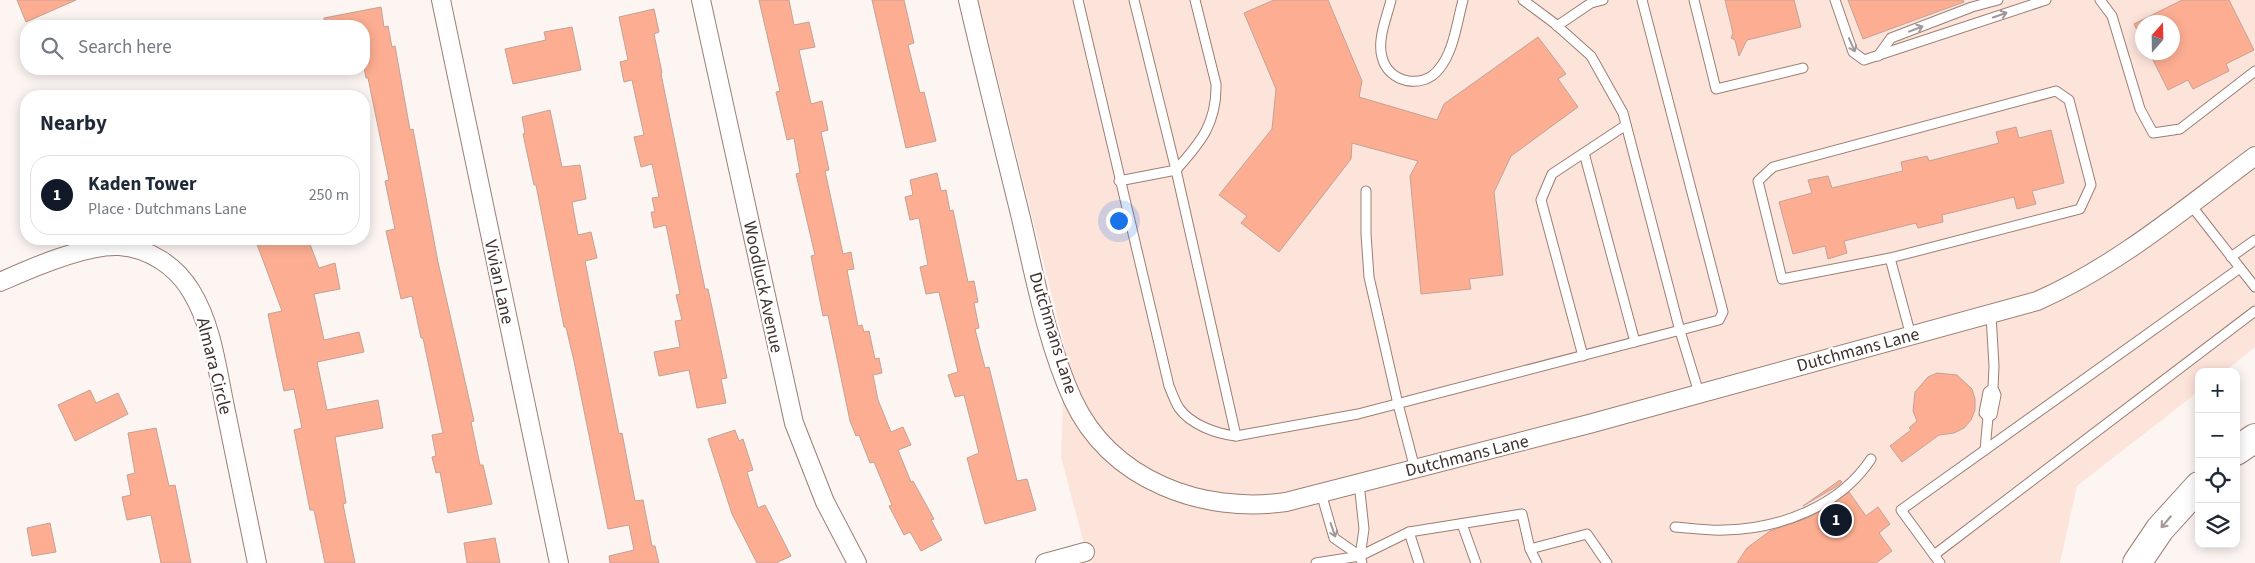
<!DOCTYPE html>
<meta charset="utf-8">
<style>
body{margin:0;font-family:"Source Sans 3",sans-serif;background:#f2f2f3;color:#1f2937}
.controls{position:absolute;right:15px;bottom:15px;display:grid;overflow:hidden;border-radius:10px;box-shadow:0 2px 12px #0003}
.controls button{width:45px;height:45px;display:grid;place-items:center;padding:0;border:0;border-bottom:1px solid #e0e1e3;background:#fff;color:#1f2937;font:25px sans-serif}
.compass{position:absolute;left:2135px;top:15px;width:45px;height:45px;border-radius:50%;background:#fff;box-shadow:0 2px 12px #0003;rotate:20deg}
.you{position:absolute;left:1118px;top:220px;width:18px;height:18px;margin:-12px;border:4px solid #fff;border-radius:50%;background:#1a73e8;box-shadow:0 0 0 8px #1a73e833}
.badge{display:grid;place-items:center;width:32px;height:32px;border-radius:50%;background:#111827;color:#fff;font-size:16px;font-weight:700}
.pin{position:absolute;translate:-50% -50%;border:2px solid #fff;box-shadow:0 1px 5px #0006}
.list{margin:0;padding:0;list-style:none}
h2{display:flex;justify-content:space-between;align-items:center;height:65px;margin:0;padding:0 20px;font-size:21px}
h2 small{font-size:16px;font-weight:400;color:#747a83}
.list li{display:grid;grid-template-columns:32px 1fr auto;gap:15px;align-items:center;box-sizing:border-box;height:80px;margin:0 10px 10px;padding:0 10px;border:1px solid #e0e1e3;border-radius:20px}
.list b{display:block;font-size:19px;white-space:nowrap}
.list p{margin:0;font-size:16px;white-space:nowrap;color:#747a83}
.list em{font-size:16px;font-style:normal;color:#747a83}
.icon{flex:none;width:28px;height:28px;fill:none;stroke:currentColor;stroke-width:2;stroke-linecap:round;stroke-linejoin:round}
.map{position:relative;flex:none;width:2255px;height:563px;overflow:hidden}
.search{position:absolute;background:#fff;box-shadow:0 2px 12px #0003;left:20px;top:20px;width:350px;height:55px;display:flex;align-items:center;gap:12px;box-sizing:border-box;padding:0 18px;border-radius:20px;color:#747a83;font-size:19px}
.panel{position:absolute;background:#fff;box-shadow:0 2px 12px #0003;left:20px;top:90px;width:350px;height:155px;border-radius:20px}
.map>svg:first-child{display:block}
.built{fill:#fde4db;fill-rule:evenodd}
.building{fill:#fdae92;stroke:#c2a297}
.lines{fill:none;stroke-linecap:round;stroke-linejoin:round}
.lane-casing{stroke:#9c7e74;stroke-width:11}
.street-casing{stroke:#9c7e74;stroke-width:20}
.highway-casing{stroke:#9c7e74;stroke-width:30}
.lane{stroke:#fff;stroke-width:9}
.street{stroke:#fff;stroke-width:18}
.highway{stroke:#fff;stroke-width:28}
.oneway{stroke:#9f9896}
.labels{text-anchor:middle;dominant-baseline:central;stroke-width:4.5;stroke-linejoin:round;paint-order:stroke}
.street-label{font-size:18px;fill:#3f322e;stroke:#fff}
</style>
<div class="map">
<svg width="2255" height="563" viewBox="0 0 2255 563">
<rect width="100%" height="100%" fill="#fcf5f2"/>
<path class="built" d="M978,0h1277v347l-31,25h-25v19l-122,95 -17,77h-971l-28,-106 4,-109zM2142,22h30v30h-30z"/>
<g class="building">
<path d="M17,0h59l-50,22z"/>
<path d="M759,0h30l5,25 15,-3 6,25 -16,3 12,54 11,-3 6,29 -7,2 8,38 -4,1 18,83 8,-2 3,17 -7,1 11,56 4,-1 2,7 5,-1 6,28 4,-1 3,15 -9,2 5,25 13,32 12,-5 8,18 -13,5 13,32 2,-1 21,38 -3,1 11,20 -21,11 -11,-19 -6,3 -15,-29 3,-1 -18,-43 -4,1 -11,-28 -3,1 -6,-15 -22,-106 -5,1 -12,-60 4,-1 -19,-81 4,-1 -6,-35 -7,2 -11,-48 4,-1z"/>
<path d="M872,0h32l10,43 -6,2 12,48 4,-1 12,49 -30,7z"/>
<path d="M1274,0h54l34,81 -3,16 78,23 7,-16 94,-67 28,37 -8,5 20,28 -67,49 -17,36 9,83 -34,4 2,10 -50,5 -11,-118 8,-15 -66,-18 -1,16 -72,93 -38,-29 6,-7 -28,-21 53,-66 4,-40 -32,-76z"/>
<path d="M1725,0h69l7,27 -54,13 -8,16 -4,-16 -4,-2 2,-5z"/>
<path d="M1848,0h115l1,2 -101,37z"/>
<path d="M2182,0h47l25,50 -28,14 3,7 -36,18 -5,-9 -20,10 -19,-38h23v-30h-30v18l-8,-16z"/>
<path d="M381,7l3,20 4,-1 4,21 3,-1 15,84 3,-1 25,133 36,159 -3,1 9,43h3l9,39 -44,9 -8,-41 -4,1 -4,-16 4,-1 -4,-21 11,-2 -20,-95h-2l-9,-42 -11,3 -15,-68 9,-2 -10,-48 4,-1 -21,-102h-2l-2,-11v-41h-39l-1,-8z"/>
<path d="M654,9l5,23 -5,2 8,39 -1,1 44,215h3l19,89 -6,1 5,24 -29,5 -8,-38 -30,6 -5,-24 26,-5 -5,-26 7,-1 -6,-25 4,-1 -14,-69 -12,3 -3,-16h4l-3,-14 7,-1 -7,-33 -11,3 -7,-30 10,-2 -12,-55 -8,2 -4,-20 8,-2 -9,-43z"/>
<path d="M572,27l9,43 -68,14 -8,-35 41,-9 -2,-8z"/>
<path d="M550,110l12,57 18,-2 6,34 -14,3 6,33 13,-3 6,26 -12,3 34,173 3,-1 13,68 8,-1 9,46h3l4,17h-49l-1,-7 25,-6 -5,-25 -21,4 -34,-168 -8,-34h-2l-28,-142h-2l-11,-51 2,-1 -3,-16z"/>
<path d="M2016,127l3,11 32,-8 13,53 -32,8 4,13 -19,5 -3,-12 -72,18 1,7 -25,6 -2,-5 -72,18 3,12 -19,6 -3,-13 -32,8 -14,-52 33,-9 -4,-13 20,-4 4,12 71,-17 -2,-9 26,-6 2,5 70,-18 -3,-11z"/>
<path d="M937,173l4,18 5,-1 4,21 3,-1 15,72 6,-1 4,21 -4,1 5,25 -4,1 10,39 4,-1 28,114 10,-2 9,31 -51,14 -18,-66 12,-5 -15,-58 -9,2 -7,-22 10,-3 -19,-80 -13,2 -6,-27 8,-2 -9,-47 -9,2 -5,-23 8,-2 -3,-15z"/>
<path d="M255,239h53l11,29 16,-5 5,26 -26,5 10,46 35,-8 5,20 -47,10 10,48 51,-10 5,28 -48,9 11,66 -3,1 12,59h-30l-11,-53h-4l-16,-80 8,-2 -8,-39 -10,2 -16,-77 14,-3z"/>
<path d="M1937,373l20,2 15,14 3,10v11l-4,10 -7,8 -10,5 -15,2 -37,27 -12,-16 21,-16 -2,-2 8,-7 -4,-10 2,-19 13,-15z"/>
<path d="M90,390l6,13 22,-10 10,21 -53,27 -17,-36z"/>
<path d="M156,428l13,58 6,-1 16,78h-30l-10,-48 -24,5 -5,-23 9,-2 -4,-20 8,-2 -7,-40z"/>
<path d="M735,430l4,11 4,-2 10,31 -6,2 11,36 7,-3 26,51 -15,7h-19l-25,-49 -24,-75z"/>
<path d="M1840,480l2,2 -3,3 -36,21z"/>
<path d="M1849,492l17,24 12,-9 12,17 -11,9 13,18 -16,12h-139l10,-15 23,-17 40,-14z"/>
<path d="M50,523l6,29 -24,4 -5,-28z"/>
<path d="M495,538l5,25h-33l-3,-20z"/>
</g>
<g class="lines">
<defs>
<g id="lane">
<path d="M1078,0l91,386c3,7 6,16 10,22 12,17 38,26 57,28l122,-22 361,-94 4,-8 -81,-312"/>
<path d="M1195,0l21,84c1,39 -15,58 -40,86l60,266"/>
<path d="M1391,0c-4,17 -14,39 -9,57 6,26 41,33 57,12 15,-18 18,-47 24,-69"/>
<path d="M1523,0l31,23 37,33 32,57 57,218 19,62"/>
<path d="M1694,0l22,89 87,-21"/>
<path d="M1835,0l18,52 11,8 182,-60"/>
<path d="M2100,0l12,16 28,93 13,24 27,-4 75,-58"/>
<path d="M1557,26l34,-23 12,-3"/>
<path d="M1878,56l13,-18 81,-31 26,-7"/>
<path d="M1584,153l51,189"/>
<path d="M1119,181l57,-11 -42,-170"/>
<path d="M1366,191v43l3,43 29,127 17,65"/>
<path d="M2190,204l65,83"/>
<path d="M2231,257l24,-17"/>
<path d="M1890,258l-108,21 -24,-98 15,-14 283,-76 13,9 22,85 -11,24 -190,49 21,78"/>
<path d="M2240,268l-339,242 33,45 321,-244"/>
<path d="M1991,315l3,51 -1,22 3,7 -4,20 -4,2 -4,-4 4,-21 5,-4"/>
<path d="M1583,356l-42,-156 11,-26 74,-49"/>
<path d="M1985,450l3,-33"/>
<path d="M1359,483l5,46 -4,27 2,7"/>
<path d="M1321,493l13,45 26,18"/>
<path d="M1462,524l14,39"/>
<path d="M1675,527c16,1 33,4 50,3 55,-1 115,-24 146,-71"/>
<path d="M1409,532l10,31"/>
<path d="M1530,549l7,14"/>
<path d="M1934,555l6,8"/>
<path d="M1316,563l44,-7 49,-24 113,-18 8,35 57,-15 20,29"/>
</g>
<g id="street">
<path d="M441,0l118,563"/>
<path d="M701,0l93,423 31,79 32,61"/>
<path d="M968,0c17,73 35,145 53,218 14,60 26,125 52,182 38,81 130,114 213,102l303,-78 448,-123c80,-35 148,-93 218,-145"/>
<path d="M0,282c31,-14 86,-38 119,-36 30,2 57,20 72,45 21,34 26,77 34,116 11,52 21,104 32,156"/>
<path d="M1045,563l40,-11"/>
</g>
<g id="highway">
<path d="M2236,451l19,-13"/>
<path d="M2137,563l23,-34 39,-43"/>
</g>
</defs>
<use href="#lane" class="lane-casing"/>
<use href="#street" class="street-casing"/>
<use href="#highway" class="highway-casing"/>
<use href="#lane" class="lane"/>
<use href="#street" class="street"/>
<use href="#highway" class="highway"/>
</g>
<defs><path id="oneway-shaft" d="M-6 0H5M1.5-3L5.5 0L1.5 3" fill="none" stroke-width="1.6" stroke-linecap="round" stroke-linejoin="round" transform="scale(1.25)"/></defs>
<g class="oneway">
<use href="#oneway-shaft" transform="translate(2000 15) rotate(-19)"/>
<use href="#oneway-shaft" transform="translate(1916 29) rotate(-21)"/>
<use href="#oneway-shaft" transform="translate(1852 45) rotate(66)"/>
<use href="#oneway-shaft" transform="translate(2166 522) rotate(130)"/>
<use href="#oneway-shaft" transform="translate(1333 530) rotate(71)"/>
</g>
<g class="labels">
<g class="street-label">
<text transform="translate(499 282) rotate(78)">Vivian Lane</text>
<text transform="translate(763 287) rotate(78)">Woodluck Avenue</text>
<text transform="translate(1053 333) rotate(73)">Dutchmans Lane</text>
<text transform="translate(1858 350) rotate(-15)">Dutchmans Lane</text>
<text transform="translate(214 366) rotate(76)">Almara Circle</text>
<text transform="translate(1467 456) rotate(-14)">Dutchmans Lane</text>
</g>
</g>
</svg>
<div class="controls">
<button>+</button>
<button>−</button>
<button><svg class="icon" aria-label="locate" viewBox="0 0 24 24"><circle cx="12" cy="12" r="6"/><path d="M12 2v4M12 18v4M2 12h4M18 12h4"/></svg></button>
<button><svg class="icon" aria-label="layers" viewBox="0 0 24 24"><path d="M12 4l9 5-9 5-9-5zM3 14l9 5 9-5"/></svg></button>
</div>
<svg class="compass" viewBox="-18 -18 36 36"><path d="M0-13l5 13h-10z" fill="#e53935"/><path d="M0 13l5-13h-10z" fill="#747a83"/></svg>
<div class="you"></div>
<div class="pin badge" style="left:1836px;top:520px">1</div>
<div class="search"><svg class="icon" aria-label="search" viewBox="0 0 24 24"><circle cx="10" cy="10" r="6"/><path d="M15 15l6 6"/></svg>Search here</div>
<section class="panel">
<h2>Nearby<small></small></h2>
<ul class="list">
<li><span class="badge">1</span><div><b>Kaden Tower</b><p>Place · Dutchmans Lane</p></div><em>250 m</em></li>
</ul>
</section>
</div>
